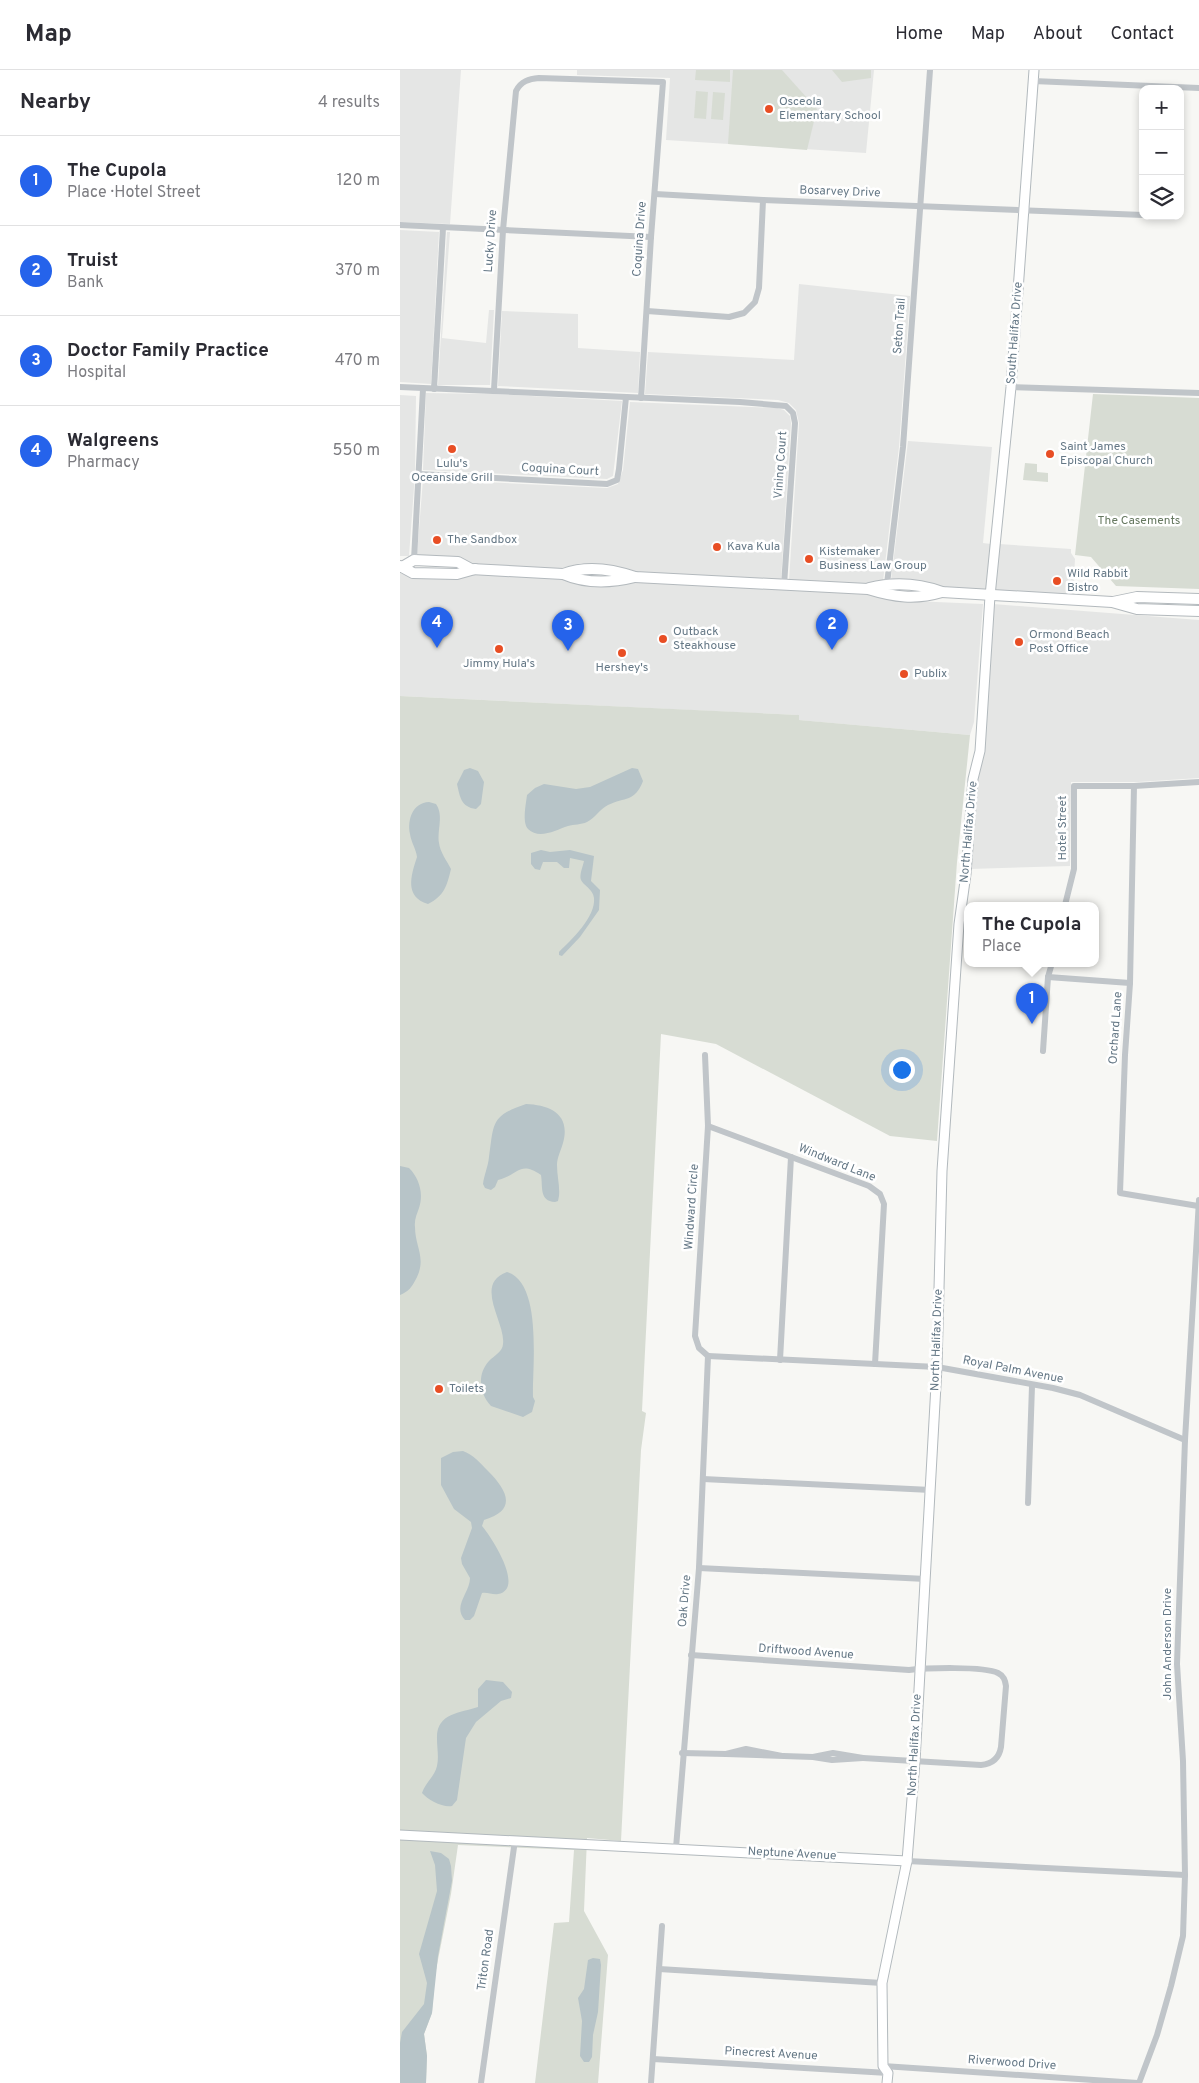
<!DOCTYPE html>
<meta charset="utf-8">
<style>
body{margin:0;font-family:Overpass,sans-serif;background:#f7f7f7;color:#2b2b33}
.controls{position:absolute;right:15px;top:15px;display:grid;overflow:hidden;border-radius:10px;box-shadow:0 2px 8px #0003}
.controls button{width:45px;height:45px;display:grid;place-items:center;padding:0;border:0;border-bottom:1px solid #e1e1e2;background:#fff;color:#2b2b33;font:25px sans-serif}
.you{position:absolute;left:501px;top:999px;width:18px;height:18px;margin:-12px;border:4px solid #fff;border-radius:50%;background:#1a73e8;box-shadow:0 0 0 8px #1a73e833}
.badge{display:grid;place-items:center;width:32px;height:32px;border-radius:50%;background:#2563eb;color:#fff;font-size:16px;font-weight:700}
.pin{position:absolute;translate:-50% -41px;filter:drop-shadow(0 1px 2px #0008)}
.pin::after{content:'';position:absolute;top:26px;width:18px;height:15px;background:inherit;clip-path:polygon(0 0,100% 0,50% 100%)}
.popup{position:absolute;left:564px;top:832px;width:135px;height:65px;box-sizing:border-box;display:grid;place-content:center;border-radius:10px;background:#fff;filter:drop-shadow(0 1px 4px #0005);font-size:16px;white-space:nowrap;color:#7c7c81}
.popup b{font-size:19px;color:#2b2b33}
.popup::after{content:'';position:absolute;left:50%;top:100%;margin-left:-10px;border:10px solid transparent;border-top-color:#fff}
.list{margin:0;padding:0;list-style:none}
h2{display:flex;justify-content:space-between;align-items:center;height:65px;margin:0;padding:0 20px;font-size:21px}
h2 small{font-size:16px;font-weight:400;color:#7c7c81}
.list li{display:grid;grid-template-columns:32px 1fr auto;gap:15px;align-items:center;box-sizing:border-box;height:90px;padding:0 20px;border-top:1px solid #e1e1e2}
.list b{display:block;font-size:19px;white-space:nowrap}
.list p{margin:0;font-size:16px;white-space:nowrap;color:#7c7c81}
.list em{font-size:16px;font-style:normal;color:#7c7c81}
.icon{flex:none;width:28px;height:28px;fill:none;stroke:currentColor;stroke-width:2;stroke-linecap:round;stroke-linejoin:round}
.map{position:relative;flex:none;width:799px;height:2013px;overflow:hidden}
header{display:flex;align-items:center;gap:30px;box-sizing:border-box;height:70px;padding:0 25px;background:#fff;border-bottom:1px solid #e1e1e2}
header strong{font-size:24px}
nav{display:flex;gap:28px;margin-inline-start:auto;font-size:18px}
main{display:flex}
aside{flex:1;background:#fff}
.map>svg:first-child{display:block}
.built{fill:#e5e6e5}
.green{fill:#d7dcd3}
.water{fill:#b7c4c8}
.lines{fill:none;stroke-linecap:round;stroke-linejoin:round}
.secondary-casing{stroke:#b2b9bd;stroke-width:11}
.primary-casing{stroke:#b3b9bd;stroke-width:12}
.street{stroke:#c0c5c9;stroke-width:6}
.secondary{stroke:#fff;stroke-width:9}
.primary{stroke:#fff;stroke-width:10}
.poi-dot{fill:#e84e24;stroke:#fff;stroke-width:2}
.labels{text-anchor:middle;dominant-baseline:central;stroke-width:5;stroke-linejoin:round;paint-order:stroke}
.poi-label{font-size:12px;fill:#657886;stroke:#fff;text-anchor:start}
.street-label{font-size:12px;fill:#657886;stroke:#fff}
.park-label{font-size:12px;fill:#667860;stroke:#fff}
</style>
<header>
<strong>Map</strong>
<nav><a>Home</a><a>Map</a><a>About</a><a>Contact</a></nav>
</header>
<main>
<aside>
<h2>Nearby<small>4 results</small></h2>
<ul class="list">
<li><span class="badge">1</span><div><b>The Cupola</b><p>Place · Hotel Street</p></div><em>120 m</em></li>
<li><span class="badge">2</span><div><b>Truist</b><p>Bank</p></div><em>370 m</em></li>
<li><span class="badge">3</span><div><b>Doctor Family Practice</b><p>Hospital</p></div><em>470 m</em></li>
<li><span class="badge">4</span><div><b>Walgreens</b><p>Pharmacy</p></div><em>550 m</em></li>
</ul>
</aside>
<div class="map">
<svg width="799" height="2013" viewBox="0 0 799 2013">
<rect width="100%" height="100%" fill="#f7f7f4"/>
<g class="built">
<path d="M0,0h61l-11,154 -50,-2z"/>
<path d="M177,0h297l-8,83 -200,-13 4,-62 -93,-3z"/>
<path d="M0,160l39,2 -8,152 -31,-2z"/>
<path d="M47,162h3l-8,106 44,5 3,-33h5l-4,75h-52z"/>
<path d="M399,214l111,12 -11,151 -16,134 -18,3 -76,-3 10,-158 -3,-13 -7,-7 -11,-3 -133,-6 3,-42 146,8z"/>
<path d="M102,241l76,3v34l62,4 -2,41 -140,-7z"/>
<path d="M26,323l67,1 129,7 -9,75 -6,3 -184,-9z"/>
<path d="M0,325l16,1 -1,78 -6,82h-9z"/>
<path d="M230,332l147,6 7,2 6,6 1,7 -10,157 -145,-7 -20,-7 -35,-3 -23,6 -83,-4 -58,-10 6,-76 184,9 11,-4 5,-14z"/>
<path d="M508,371l84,6 -9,96 8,1 -5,47 -44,-3 -18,-7 -33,-1z"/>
<path d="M599,474l72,5v4l4,6 -2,37 -79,-4z"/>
<path d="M0,503l11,4 64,-4 85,5 16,6 39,2 23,-4 226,11 25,7 94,4 -9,118 -4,13 -172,-15v-5l-398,-19z"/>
<path d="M593,534l206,16v158l-61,4h-67l-1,84 -100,3z"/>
</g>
<g class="green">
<path d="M296,0h34v12l-35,-2z"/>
<path d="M333,0h49l35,39 -10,41 -79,-6z"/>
<path d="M432,0h39v8l-29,4z"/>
<path d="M296,21l12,1 -2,27 -12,-1z"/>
<path d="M313,22l12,1 -2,27 -12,-1z"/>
<path d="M693,324l106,4v191l-83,-3 -25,-29 -16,-2z"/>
<path d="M625,393l12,1v8l11,1v9l-25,-2z"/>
<path d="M0,626l399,19v5l171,15 -13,127 -20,279 -47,-5 -174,-92 -55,-10 -19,377 4,2 -5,37 -20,391 -34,-3 -3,73 24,44 -10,128h-63l19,-160 15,-1 5,-72 -116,-5 -7,49 -16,81 -3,38 -8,21 3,22 -1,27h-26z"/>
</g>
<g class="water">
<path d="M70,698l8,3 6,11 -3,22 -5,5c-15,-2 -16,-12 -19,-25l7,-14z"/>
<path d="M232,698l6,1 5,12c-8,21 -18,16 -35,24 -8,4 -13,13 -21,17 -6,3 -13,2 -19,4 -12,4 -29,14 -40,3 -6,-7 -2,-25 -1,-34l8,-7 9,-4 32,5 14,-2z"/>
<path d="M29,732l7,2c8,12 1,25 3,39 1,9 8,18 12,26 -4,17 -7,27 -23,35 -24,-7 -17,-29 -11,-47 -1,-8 -6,-15 -7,-23 -3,-15 3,-31 19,-32z"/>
<path d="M141,780l9,2 20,-2 24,6 -3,25 9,9 -1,20 -19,27 -18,19 -3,-1v-3c12,-12 37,-35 35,-54 -1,-9 -11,-13 -13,-18 -2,-5 2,-14 3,-19l-14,-3 -1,10h-5l-7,-6h-14l-3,8 -5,-1 -4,-5v-11z"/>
<path d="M126,1034c24,1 45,10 37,39 -2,7 -6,15 -6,22 0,11 3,21 2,31l-1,5 -3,1c-16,-1 -12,-15 -14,-27 -22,-15 -22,0 -43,5l-3,7 -4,3 -6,-2 -2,-4c1,-9 5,-17 6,-27 5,-33 1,-41 37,-53z"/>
<path d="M0,1096l9,2c10,10 15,25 10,40 -2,6 -5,12 -4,19 0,20 12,31 1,52 -4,8 -8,13 -16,16z"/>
<path d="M107,1202c36,11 25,96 26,125l2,4 -3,11 -9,5 -32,-11c-12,-13 -14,-32 -2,-45 5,-5 14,-10 14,-17 3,-21 -30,-60 4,-72z"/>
<path d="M63,1381c11,4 17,12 25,20 19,19 30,39 -4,49l-2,6c8,9 44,63 16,68 -5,1 -11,-2 -16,-1l-8,23 -4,4h-5c-13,-14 5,-27 5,-42l-8,-14 -1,-6 11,-30 -1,-6 -17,-13 -13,-24v-27l12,-6z"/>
<path d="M86,1610l17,2 9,10 -1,6 -10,3 -25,21 -10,16 -9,62 -5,6c-9,2 -24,-6 -30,-13 3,-10 13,-17 15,-27 2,-9 0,-18 0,-27 -1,-26 23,-26 41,-32v-18z"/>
<path d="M30,1781l11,2 8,6 2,7 1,15 -14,75 -6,57 -8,21 3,22 -1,27h-26v-40l2,-11 22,-28 3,-21 -8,-29 18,-63 -2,-26z"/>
<path d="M193,1888l7,1 1,6 -3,47 -5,23 -1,22 -3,5h-5l-4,-6 2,-35 -4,-23 6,-9 4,-29z"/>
</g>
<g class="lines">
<defs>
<g id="secondary">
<path d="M0,1765l507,26"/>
<path d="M487,2013l1,-10 -5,-7 -1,-83 25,-122 8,-100 22,-394 5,-196 17,-247 7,-50 7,-95 7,-28 10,-155 21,-209 23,-317"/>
</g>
<g id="primary">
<path d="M0,496l13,7 44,1 18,-5"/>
<path d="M2,497l12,-7 44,2 13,7 92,5c23,10 48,9 72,3"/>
<path d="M163,504c24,-9 49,-5 72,3l233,12c26,8 47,11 74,3"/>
<path d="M469,518c25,-6 48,-5 73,4l170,10 25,7 62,2"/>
<path d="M713,532l24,-5 62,2"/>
</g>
</defs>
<use href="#secondary" class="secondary-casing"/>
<use href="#primary" class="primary-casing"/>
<g class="street">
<path d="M633,11l166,7"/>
<path d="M255,124l108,6 380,15"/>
<path d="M0,155l251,12"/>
<path d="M247,241l82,6 15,-4 11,-11 4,-14 4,-88"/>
<path d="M0,317l340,15 46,4 7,7 2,10 -11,162"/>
<path d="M611,317l188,6"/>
<path d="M34,319l9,-161"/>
<path d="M94,320l9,-160 13,-139c5,-10 13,-12 23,-13l124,4 -12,155 -10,161"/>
<path d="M19,404l188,10 10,-4 2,-11 7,-72"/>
<path d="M14,490l9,-171"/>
<path d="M487,514l16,-137 27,-377"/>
<path d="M734,716l-4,197 -5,72 -5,138 78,13"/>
<path d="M665,835l9,-36v-83h60l65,-4"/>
<path d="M648,907l82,6"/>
<path d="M643,981l5,-74 4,-14"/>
<path d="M305,985l3,71 -13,210 4,12 9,8"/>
<path d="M308,1056l161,60 11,8 4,10 -9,160"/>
<path d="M308,1286l229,11 116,21 27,7 105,45"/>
<path d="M380,1290l11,-203"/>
<path d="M303,1409l228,11"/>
<path d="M628,1433l4,-117"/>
<path d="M299,1498l227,11"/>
<path d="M291,1585l218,15c17,-2 75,-4 89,3 6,3 7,7 8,13l-5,61c-2,12 -9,17 -20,18l-118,-7"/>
<path d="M282,1683l44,1"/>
<path d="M382,1686l-36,-7 -20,5 87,3 19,3 31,-2 -30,-5 -20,4"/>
<path d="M276,1778l23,-280 9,-212"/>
<path d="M507,1791l278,14"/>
<path d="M259,1899l223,14"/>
<path d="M253,1989l235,14"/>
<path d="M483,1996l255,17"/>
<path d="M81,2013l34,-243"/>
<path d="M251,2013l11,-157"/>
<path d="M739,2013l18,-48 14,-49 12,-50 2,-61 -2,-114 -6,-97 8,-224 14,-240"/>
</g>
<use href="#secondary" class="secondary"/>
<use href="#primary" class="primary"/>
</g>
<g class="poi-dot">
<circle cx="369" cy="39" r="5"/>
<circle cx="52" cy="379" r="5"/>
<circle cx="650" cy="384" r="5"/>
<circle cx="37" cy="470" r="5"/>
<circle cx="317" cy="477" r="5"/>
<circle cx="409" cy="489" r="5"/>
<circle cx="657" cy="511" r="5"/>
<circle cx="263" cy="569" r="5"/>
<circle cx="619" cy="572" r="5"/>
<circle cx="99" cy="579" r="5"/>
<circle cx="222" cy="583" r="5"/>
<circle cx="504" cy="604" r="5"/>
<circle cx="39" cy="1319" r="5"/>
</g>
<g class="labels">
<g class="poi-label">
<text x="379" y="32">Osceola<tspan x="379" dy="14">Elementary School</tspan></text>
<text x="660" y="377">Saint James<tspan x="660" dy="14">Episcopal Church</tspan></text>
<text x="52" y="394" text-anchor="middle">Lulu's<tspan x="52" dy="14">Oceanside Grill</tspan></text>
<text x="47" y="470">The Sandbox</text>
<text x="327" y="477">Kava Kula</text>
<text x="419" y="482">Kistemaker<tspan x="419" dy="14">Business Law Group</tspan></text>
<text x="667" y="504">Wild Rabbit<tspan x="667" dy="14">Bistro</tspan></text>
<text x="273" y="562">Outback<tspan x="273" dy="14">Steakhouse</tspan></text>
<text x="629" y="565">Ormond Beach<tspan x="629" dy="14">Post Office</tspan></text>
<text x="99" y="594" text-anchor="middle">Jimmy Hula's</text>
<text x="222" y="598" text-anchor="middle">Hershey's</text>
<text x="514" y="604">Publix</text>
<text x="49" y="1319">Toilets</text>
</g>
<g class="street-label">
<text transform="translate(440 122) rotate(2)">Bosarvey Drive</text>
<text transform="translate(240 169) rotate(-86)">Coquina Drive</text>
<text transform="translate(91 171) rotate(-86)">Lucky Drive</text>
<text transform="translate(500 256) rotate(-86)">Seton Trail</text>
<text transform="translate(615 263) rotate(-86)">South Halifax Drive</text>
<text transform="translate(381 395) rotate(-86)">Vining Court</text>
<text transform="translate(160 400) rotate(3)">Coquina Court</text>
<text transform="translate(663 758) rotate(-90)">Hotel Street</text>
<text transform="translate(569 762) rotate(-85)">North Halifax Drive</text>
<text transform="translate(716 958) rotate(-86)">Orchard Lane</text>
<text transform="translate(437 1093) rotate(22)">Windward Lane</text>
<text transform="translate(292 1137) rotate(-86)">Windward Circle</text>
<text transform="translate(537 1270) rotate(-88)">North Halifax Drive</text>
<text transform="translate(613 1300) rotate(11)">Royal Palm Avenue</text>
<text transform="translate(285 1531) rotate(-85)">Oak Drive</text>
<text transform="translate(768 1574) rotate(-90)">John Anderson Drive</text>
<text transform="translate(406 1582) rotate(4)">Driftwood Avenue</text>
<text transform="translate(515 1675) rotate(-87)">North Halifax Drive</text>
<text transform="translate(392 1784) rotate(3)">Neptune Avenue</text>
<text transform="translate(86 1890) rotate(-82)">Triton Road</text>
<text transform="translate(371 1984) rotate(3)">Pinecrest Avenue</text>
<text transform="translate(612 1993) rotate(4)">Riverwood Drive</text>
</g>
<g class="park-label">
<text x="739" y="451">The Casements</text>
</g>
</g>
</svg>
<div class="controls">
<button>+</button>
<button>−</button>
<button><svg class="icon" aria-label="layers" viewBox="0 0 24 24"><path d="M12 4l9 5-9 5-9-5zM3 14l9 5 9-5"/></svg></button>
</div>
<div class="you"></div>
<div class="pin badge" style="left:632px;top:954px">1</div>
<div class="popup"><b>The Cupola</b>Place</div>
<div class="pin badge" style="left:432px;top:580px">2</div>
<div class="pin badge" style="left:168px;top:581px">3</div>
<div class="pin badge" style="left:37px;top:578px">4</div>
</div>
</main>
